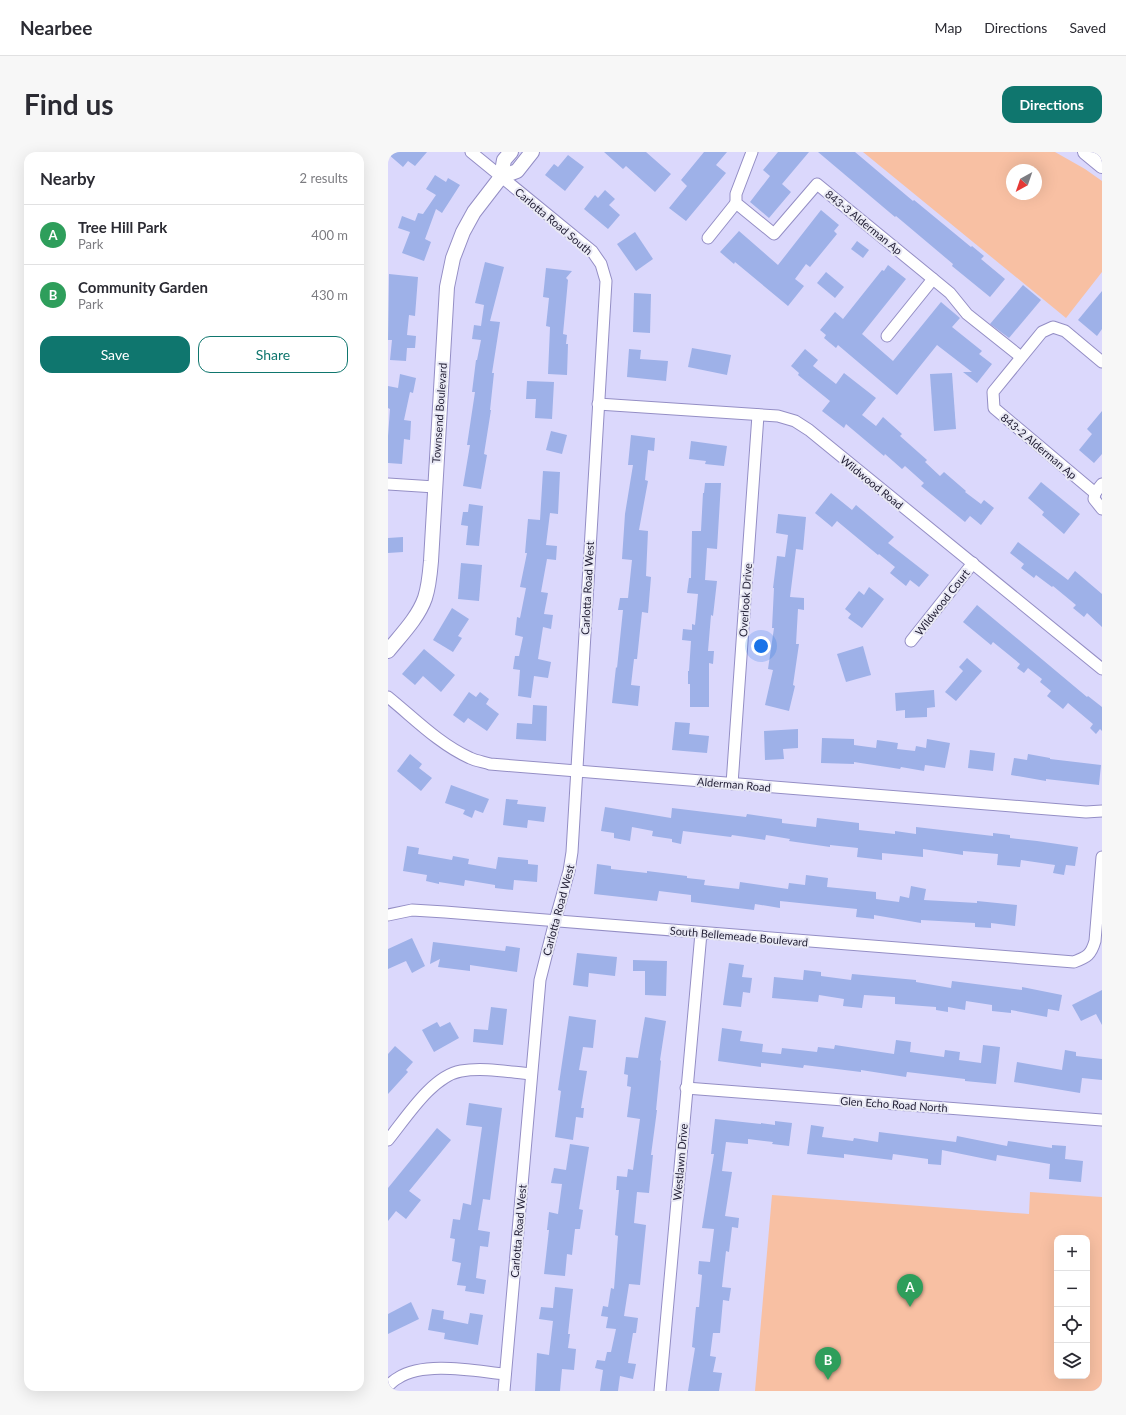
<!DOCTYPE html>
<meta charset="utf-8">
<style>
body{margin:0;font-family:Lato,sans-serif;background:#f7f7f7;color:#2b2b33}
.controls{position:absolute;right:12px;bottom:12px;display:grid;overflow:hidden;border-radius:8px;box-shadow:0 4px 16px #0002}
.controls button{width:36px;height:36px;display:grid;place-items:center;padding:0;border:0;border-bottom:1px solid #e1e1e2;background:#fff;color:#2b2b33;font:20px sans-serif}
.compass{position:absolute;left:618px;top:12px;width:36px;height:36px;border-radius:50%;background:#fff;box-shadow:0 4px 16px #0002;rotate:220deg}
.you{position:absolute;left:373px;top:494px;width:14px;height:14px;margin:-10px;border:3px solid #fff;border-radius:50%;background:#1a73e8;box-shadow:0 0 0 6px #1a73e833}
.badge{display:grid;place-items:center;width:26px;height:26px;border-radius:50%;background:#0f766e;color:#fff;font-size:13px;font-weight:700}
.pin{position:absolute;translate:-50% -33px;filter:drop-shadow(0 1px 2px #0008)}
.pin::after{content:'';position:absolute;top:21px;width:14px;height:12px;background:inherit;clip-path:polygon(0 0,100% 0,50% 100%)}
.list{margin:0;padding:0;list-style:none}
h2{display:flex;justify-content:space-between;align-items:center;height:52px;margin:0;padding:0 16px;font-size:17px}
h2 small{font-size:13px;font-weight:400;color:#7c7c81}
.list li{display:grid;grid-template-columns:26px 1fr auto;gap:12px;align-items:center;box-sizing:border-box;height:60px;padding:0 16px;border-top:1px solid #e1e1e2}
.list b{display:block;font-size:15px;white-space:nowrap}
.list p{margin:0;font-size:13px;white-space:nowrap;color:#7c7c81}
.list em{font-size:13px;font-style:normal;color:#7c7c81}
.actions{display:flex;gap:8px;padding:12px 16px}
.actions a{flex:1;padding:9px 0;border:1px solid #0f766e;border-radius:12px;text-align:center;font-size:14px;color:#0f766e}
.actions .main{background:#0f766e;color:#fff}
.icon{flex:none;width:22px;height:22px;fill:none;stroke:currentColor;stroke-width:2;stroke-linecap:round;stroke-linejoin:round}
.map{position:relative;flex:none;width:714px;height:1239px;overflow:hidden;border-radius:12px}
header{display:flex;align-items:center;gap:24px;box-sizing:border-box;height:56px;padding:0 20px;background:#fff;border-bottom:1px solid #e1e1e2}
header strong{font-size:19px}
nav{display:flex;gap:22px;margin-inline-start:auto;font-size:14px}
.intro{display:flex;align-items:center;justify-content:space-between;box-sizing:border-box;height:96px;padding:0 24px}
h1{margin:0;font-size:28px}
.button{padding:10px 18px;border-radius:12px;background:#0f766e;color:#fff;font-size:14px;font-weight:700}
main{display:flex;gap:24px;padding:0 24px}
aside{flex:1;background:#fff;border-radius:12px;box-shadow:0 4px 16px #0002}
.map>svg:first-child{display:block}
.green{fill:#f8c0a3;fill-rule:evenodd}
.building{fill:#9eb1e8}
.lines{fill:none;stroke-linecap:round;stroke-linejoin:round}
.minor-casing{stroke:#948ec5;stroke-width:13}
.tertiary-casing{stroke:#948ec5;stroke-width:16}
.minor{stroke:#fff;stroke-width:11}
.tertiary{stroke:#fff;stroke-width:14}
.labels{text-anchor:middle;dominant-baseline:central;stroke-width:4;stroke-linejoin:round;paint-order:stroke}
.street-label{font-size:11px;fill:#1f1c32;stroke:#e9e9f5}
</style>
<header>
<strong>Nearbee</strong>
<nav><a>Map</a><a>Directions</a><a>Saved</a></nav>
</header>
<div class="intro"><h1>Find us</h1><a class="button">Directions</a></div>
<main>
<aside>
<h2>Nearby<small>2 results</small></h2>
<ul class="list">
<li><span class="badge" style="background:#2e9e5b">A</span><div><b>Tree Hill Park</b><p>Park</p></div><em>400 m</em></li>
<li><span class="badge" style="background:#2e9e5b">B</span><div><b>Community Garden</b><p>Park</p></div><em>430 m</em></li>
</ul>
<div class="actions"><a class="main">Save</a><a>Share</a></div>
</aside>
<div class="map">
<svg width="714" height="1239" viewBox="0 0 714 1239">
<rect width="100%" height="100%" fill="#dbd8fc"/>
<g class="green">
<path d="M475,0h192l30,17 17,12v91l-36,46zM624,18h24v24h-24z"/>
<path d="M642,1040l72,5v194h-347l17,-196 257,19zM669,1086h30v138h-30z"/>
</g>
<g class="building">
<path d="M0,0h39l-12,14 -7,-5 -5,6 -15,-13z"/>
<path d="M216,0h42l25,22 -16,18 -29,-26 -3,3z"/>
<path d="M316,0h23l-11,13 10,8 -40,48 -17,-13 18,-22 -6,-6z"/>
<path d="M390,0h31l-27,32 9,8 -22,26 -19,-16 20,-26 -7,-6z"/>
<path d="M430,0h37l58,49 1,-1 57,47 1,-1 12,10 -3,3 24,20 -15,18 -38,-31 1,-2 -57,-48 -1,1z"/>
<path d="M180,3l16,12 -19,24 -20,-16 9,-11 4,3z"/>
<path d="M47,23l11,7 2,-4 12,7 -18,28 -6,-4 -11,30 6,3 -7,19 -22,-8 8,-21 -12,-4 4,-12 13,5 3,-8 5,1 13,-19 -10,-6z"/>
<path d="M217,38l10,9 -6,6 11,10 -12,14 -24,-20 11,-14 3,3z"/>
<path d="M433,58l18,15 -5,6 3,3 -27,33 -4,-3 -11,15 9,7 -16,20 -53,-44 -1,2 -14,-12 19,-21 39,34z"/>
<path d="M247,80l18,27 -17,12 -19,-27z"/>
<path d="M469,89l12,9 -6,8 -12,-9z"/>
<path d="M97,110l19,5 -14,54 10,1 -8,51h2l-4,37h1l-7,44 3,1 -6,34 -18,-3 7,-41h-3l8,-53h-3l4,-32h1l4,-20 -9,-1 2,-14 7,1 3,-21 -9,-2z"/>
<path d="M500,113l18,14 -44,55 31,27 48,-59 19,16 -8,9 30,24 -3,3 13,10 -15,19 -14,-11h9l-35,-27 -40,50 -59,-50 -2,3 -12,-10 2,-3 -6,-5 15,-18 8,7 39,-49 2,1z"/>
<path d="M158,116l26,3 -6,7 2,2 -5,54 4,1 -1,9h2l-1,31 -19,-1 2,-47 -4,-1 3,-28 -6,-1z"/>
<path d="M438,120l18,15 -9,11 -18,-15z"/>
<path d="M1,122l29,3 -3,39 -6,-1 -2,20 9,1 -1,12h-8l-1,13 -16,-1 2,-20h-4z"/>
<path d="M635,133l18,15 -32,38 -19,-14z"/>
<path d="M714,139v38l-5,7 -19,-16z"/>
<path d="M246,141l17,1 -1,39 -17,-1z"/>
<path d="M304,196l39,7 -4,20 -39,-8z"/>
<path d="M241,197l12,1 -1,9 28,2 -2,20 -39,-4z"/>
<path d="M417,197l13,11 -5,6 23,18 8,-11 32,25 -14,17 14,11 7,-9 19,17 -2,2 27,24 -2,2 15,14 4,-4 22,19 -1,1 16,12 3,-4 10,8 -13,17 -11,-9 -5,6 -44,-36 3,-3 -19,-17 -3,3 -17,-15 -1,2 -38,-32 -2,4 -22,-17 8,-10 -32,-26 1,-2 -8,-7z"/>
<path d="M564,221l4,56 -22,2 -4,-57z"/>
<path d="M12,222l16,4 -3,15 -3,-1 -6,28 7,1 -1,19 -6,-1 -2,25 -14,-1v-27l2,-27 -2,-1v-22l10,2z"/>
<path d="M139,229l27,1 -2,37 -17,-1 1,-19h-10z"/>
<path d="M714,259v43l-8,9 -15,-13 13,-16 -5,-5z"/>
<path d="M163,279l16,4 -5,19 -16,-4z"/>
<path d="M243,283l24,3 -1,13 -6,-1 -3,30 3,1 -9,49 9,1 -2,45 5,1 -3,36 -6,-1 -5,47h-3l-3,26 9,1 -2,20 -26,-3 4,-36 1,1 6,-58h-5l2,-12h8l4,-38 -10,-1 3,-45 8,-49h-5z"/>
<path d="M303,289l36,5 -3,20 -19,-2 1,-3 -17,-2z"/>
<path d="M155,319l17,1 -2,42 -8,-1 -4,32 11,1 -1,14 -9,-1 -6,33 7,1 -4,21 9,1 -2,14 -8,-2 -5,32 13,3 -3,16 -14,-2 -3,22 -13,-2 2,-26 -7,-1 2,-13h4l4,-19 -8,-2 2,-18 3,1 6,-30 -6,-1 7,-34h-2l3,-34 12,1z"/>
<path d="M653,330l39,32 -16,20 -22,-19 2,-3 -16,-14z"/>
<path d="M317,331h16l-4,66 -10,-1 -2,32 12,1 -4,35 -2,-1 -3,36h6l-1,13 -4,-1v44h-19v-23h-2v-13h1l2,-30 -9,-1 1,-11 9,1v-6l3,1 3,-31 -11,-1 2,-15h2l1,-47h9l2,-38h1z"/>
<path d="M443,341l21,17 4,-5 38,32 -6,6 41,32 -10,12 -9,-7 -4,6 -16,-13 5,-6 -16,-13 -1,1 -41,-34 -5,6 -17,-14z"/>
<path d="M81,352l14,2 -4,40 -13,-1 2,-19 -7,-1 2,-13h5z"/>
<path d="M390,362l28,3 -3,33 -7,-1 -6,48 14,1v12l-6,-1 -2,35h3l-6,41 2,1 -6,25 -24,-6 8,-35 -5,-1 6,-41h-2l2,-40h-1l4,-32 8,1 3,-22 -12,-2z"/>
<path d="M15,385v15l-15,1v-15z"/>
<path d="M630,390l50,38 7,-9 27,23v33l-15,-14 -3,4 -11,-9 3,-3 -23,-19 -1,1 -16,-12 -2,3 -13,-10 3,-4 -14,-11z"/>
<path d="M73,411l21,2 -3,36 -21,-2z"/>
<path d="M481,435l15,12 -22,29 -14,-10 3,-4 -6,-5 14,-18 5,4z"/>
<path d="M589,453l110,92 1,-1 14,11v24l-2,-2 -4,5 -6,-6 3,-4 -25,-21 -5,6 -16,-13 4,-5 -11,-9 2,-3 -14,-11 -4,5 -7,-5 3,-4 -27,-22 -2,3 -28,-23z"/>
<path d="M64,456l17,11 -11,17 4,2 -9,14 -20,-12z"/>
<path d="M475,494l8,29 -25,7 -9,-28z"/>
<path d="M36,497l31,26 -14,17 -18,-16 -8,9 -13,-11z"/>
<path d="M579,506l15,13 -26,30 -11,-9 18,-21 -4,-4z"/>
<path d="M546,538l1,17 -8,1v9l-22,1v-8l-9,1 -1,-18z"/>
<path d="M81,540l7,5 4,-5 9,7 -3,5 13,10 -12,17 -19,-13 -4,5 -11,-8z"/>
<path d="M145,553l14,1 -1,35 -30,-2 1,-16 15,1z"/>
<path d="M287,570l15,1 -1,11 20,2 -2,17 -35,-3z"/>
<path d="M410,577v19l-15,1 1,10 -19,1 -1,-29z"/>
<path d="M434,586l32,1v6l22,3 1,-8 21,3 -1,6 18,2 1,-5 10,2 1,-9 23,4 -5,25 -20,-3 -1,6 -23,-4 -1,2 -46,-7v2l-33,-1z"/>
<path d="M582,598l25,3 -2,18 -25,-3z"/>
<path d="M22,602l12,10 -3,4 13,10 -11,13 -24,-20z"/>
<path d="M640,602l22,4v1l51,6 -2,20 -53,-6v2l-35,-6 3,-17 13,2z"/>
<path d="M63,633l38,14 -6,14 -8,-3 -3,8 -9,-4 2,-4 -20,-7z"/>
<path d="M118,647l12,1 -1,4 29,3 -2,15 -16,-2 -1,8 -24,-3z"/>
<path d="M217,655l66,11 1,-10 74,9 1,-3 35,5v4l34,4 1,-9 42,5v7l36,4v-3l21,3v-7l77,9v-3l17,2v3l27,3 41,6 -3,19 -9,-1 -2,10 -11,-2 2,-8 -34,-5 -1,7 -23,-2 1,-11 -35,-3v4l-40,-6v8l-41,-4v7l-25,-3 1,-9 -28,-3v2l-41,-6 1,-2 -24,-4 -1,5 -33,-5 -1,2 -48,-6 -2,13 -9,-2v-3l-20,-3 1,-5 -21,-4 -2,14 -16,-3v-5l-13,-2z"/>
<path d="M19,694l12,2 -1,6 34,6 1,-4 16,3 -1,5 28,5 2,-12 30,3v4l10,1 -1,17 -23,-2 -1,10 -18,-2v-3l-30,-5 -1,6 -25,-4v2l-13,-3 1,-6 -24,-4z"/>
<path d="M209,712l14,2v3l36,4v-2l40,5v2l18,2 -1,5 35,4 1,-7 48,7 1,-6 16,2 1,-10 22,3 -1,9 49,5v7l23,3 1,-6 9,2 2,-12 15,3 -2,11 53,3v-2l40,4 -2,21 -24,-3v5l-16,-1v-4l-54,-3v3l-47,-8v4l-18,-2 1,-8 -77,-8v7l-25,-4 -1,6 -63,-8v-7l-32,-4 -2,10 -63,-7z"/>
<path d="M24,786l13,28 -13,7 -6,-12 -18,8v-20z"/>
<path d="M45,790l72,9 1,-5 14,2 -3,24 -47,-7v6l-32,-4 2,-8 -10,5z"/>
<path d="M189,801l40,4 -2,19 -26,-3 -1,14 -15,-2z"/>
<path d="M245,808l34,1 -1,35 -21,-1v-24h-12z"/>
<path d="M341,811l15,2 -2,12 10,1 -2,15 -7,-1 -2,15 -18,-2z"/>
<path d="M416,818l17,2v4l30,4 1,-6 64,6v2l35,6 1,-7 70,9v-3l40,8 -3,16 -11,-2 -1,8 -36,-7v3l-19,-2v-6l-26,-4 -1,9 -17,-3v5l-12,-2v-3l-41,-3v-7l-31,-2 -2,13 -19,-2 1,-7 -25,-4 -1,7 -46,-4 2,-21 29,3z"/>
<path d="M714,838v35l-6,-11 -15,7 -9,-16z"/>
<path d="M103,855l16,2 -4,36 -30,-3 1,-13 14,1z"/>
<path d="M181,864l27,4 -3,28 -10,-1 -4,23 8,1 -6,37h3l-1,10 -7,-1 -3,23 -18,-3 6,-46 -3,-1z"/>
<path d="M257,865l21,4 -6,39 1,1 -5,49h1l-6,45h2l-4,38 -12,-1 -3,31 12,2 -6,60 -11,-1 -5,32 14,2 -2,15h-3l-5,30 8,1 -3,15 -13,-3 -2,15h-18l3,-21 -8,-2 2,-8 8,1 2,-9h4l5,-23 -10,-1 2,-11 -7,-1 2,-10 5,1 3,-19 3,1 4,-53 -3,-1 4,-45h-3l1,-14 10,1 1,-8 5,1 7,-51 -13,-2 4,-30 -4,-1 1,-11 -4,-1 2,-17 12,1z"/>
<path d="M49,870l3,5 10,-5 9,16 -25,14 -12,-22z"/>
<path d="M334,876l20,3 -2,10 23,3 -1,8 19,2 1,-6 35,4 1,-5 16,2 1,-4 59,9 2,-14 15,2 -1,10 34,5 1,-7 15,2 -1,8 22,3 2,-18 17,2 -4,37 -31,-3v-2l-58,-7 -1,5 -45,-7v2l-57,-7 -1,3 -42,-5v4l-43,-6z"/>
<path d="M7,894l18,16 -7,8 2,2 -20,22v-40z"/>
<path d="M677,898l11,2v4l26,3v21l-20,-2 -2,15 -66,-11 3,-20 45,8z"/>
<path d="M81,951l33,5 -12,92 -7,-1 -5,31 12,2 -2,15 -8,-1 -4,32 10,2 -2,14 -19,-3 1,-5 -9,-1 4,-22 -9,-2 3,-22 -5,-1 3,-19 7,1 3,-17 8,2 11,-78 -16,-2z"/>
<path d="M327,967l46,5v-1l14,2v-4l17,2 -3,23 -17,-2 1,-2 -25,-3v5l-22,-2 -4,29 10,1 -7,44 14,2 -1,10 -6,-1 -3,25 -3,-1 -4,36 9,1 -2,13 -6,-1 -3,33h-7l-3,23 6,1 -3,15 9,1 -3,18h-31l7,-43 -3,-1 4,-40h3l3,-32 -4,-1 1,-13 11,1 4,-33 -12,-1 12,-74h-3z"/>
<path d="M423,973l13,2 -2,10 31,4 1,-3 24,4 1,-10 77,10 1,-6 50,10 1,-5 44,7v-3l14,1 -1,13 18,2 -2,21 -32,-3 1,-15 -53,-9 -1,6 -54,-11 -1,15 -13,-1v-5l-35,-5 -1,6 -48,-6v4l-37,-4z"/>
<path d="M49,976l14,12 -42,51 12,9 -15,19 -10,-8 -8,10v-33z"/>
<path d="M182,992l19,3 -10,62 4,1 -3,19h-5l-3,26 -5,-1 -2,22 -21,-2 5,-44h-2l2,-18 9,2 4,-30 -11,-1 3,-15 12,2z"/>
<path d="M167,1135l18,2 -5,45h2l-2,14 8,1 -2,21 -12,-1 -2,22h-25l2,-38 12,2 4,-34 -14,-2 2,-12 12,1z"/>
<path d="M23,1150l8,17 -31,15v-20z"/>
<path d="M44,1157l12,2 -1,8 25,5 2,-11 13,2 -5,30 -34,-6 1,-6 -17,-3z"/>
</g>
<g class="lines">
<defs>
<g id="minor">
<path d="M83,0l121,99 9,13 5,17 -34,571 -3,19 -14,50 -15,59 -36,411"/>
<path d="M364,0l-16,42v9l38,31 43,-50 116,95 17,14 17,21 54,43"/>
<path d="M320,86l28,-35"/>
<path d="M499,184l46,-57"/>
<path d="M210,252l180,12 17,5 14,9 293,239"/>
<path d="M0,332l47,3"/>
<path d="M707,341l-101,-85 -1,-16 49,-60 11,-5 12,4 37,31"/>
<path d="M707,341l-1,6 8,10"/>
<path d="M707,341l7,-9"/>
<path d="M523,489l62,-78"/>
<path d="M0,545c26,21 51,47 82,61 6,3 14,4 20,6l596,48 16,-1"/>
<path d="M344,632l26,-369"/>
<path d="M0,763l24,-5 33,2 629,50c13,-5 17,-7 21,-21l7,-84"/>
<path d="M298,936l416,32"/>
<path d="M0,988c18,-22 44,-64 73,-69 22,-4 48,1 70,3"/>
<path d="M0,1234c3,-3 6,-6 10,-8 27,-17 76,-7 107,-4"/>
<path d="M272,1239l41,-458"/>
</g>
<g id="tertiary">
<path d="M697,0l17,14"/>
<path d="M113,25l16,-6 15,-19"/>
<path d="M0,499c13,-16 30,-33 37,-53 4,-12 5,-25 6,-37l16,-274 6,-29 10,-26 11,-20 27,-35 3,-17 7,-8"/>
</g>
</defs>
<use href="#minor" class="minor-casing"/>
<use href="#tertiary" class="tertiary-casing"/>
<use href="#minor" class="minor"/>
<use href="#tertiary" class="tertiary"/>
</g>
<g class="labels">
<g class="street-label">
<text transform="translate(166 69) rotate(40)">Carlotta Road South</text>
<text transform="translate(476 70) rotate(39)">843-3 Alderman Ap</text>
<text transform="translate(51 261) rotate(-86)">Townsend Boulevard</text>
<text transform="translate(651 294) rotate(40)">843-2 Alderman Ap</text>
<text transform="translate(484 330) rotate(39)">Wildwood Road</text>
<text transform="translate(199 436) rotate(-87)">Carlotta Road West</text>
<text transform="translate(357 448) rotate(-86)">Overlook Drive</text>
<text transform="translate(554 450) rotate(-52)">Wildwood Court</text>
<text transform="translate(346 632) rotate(5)">Alderman Road</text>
<text transform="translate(170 758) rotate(-75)">Carlotta Road West</text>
<text transform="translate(351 784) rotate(5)">South Bellemeade Boulevard</text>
<text transform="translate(506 952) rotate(4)">Glen Echo Road North</text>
<text transform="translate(292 1010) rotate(-85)">Westlawn Drive</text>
<text transform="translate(130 1079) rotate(-85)">Carlotta Road West</text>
</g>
</g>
</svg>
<div class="controls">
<button>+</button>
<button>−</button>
<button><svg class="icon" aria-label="locate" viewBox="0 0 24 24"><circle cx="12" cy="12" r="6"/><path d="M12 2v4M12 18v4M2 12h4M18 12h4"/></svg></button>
<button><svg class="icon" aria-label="layers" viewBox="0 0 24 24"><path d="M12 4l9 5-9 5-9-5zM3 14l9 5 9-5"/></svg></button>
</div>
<svg class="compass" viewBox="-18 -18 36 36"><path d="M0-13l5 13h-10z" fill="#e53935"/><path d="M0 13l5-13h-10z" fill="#7c7c81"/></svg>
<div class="you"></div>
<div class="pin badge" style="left:522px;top:1155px;background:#2e9e5b">A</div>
<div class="pin badge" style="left:440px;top:1228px;background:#2e9e5b">B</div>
</div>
</main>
